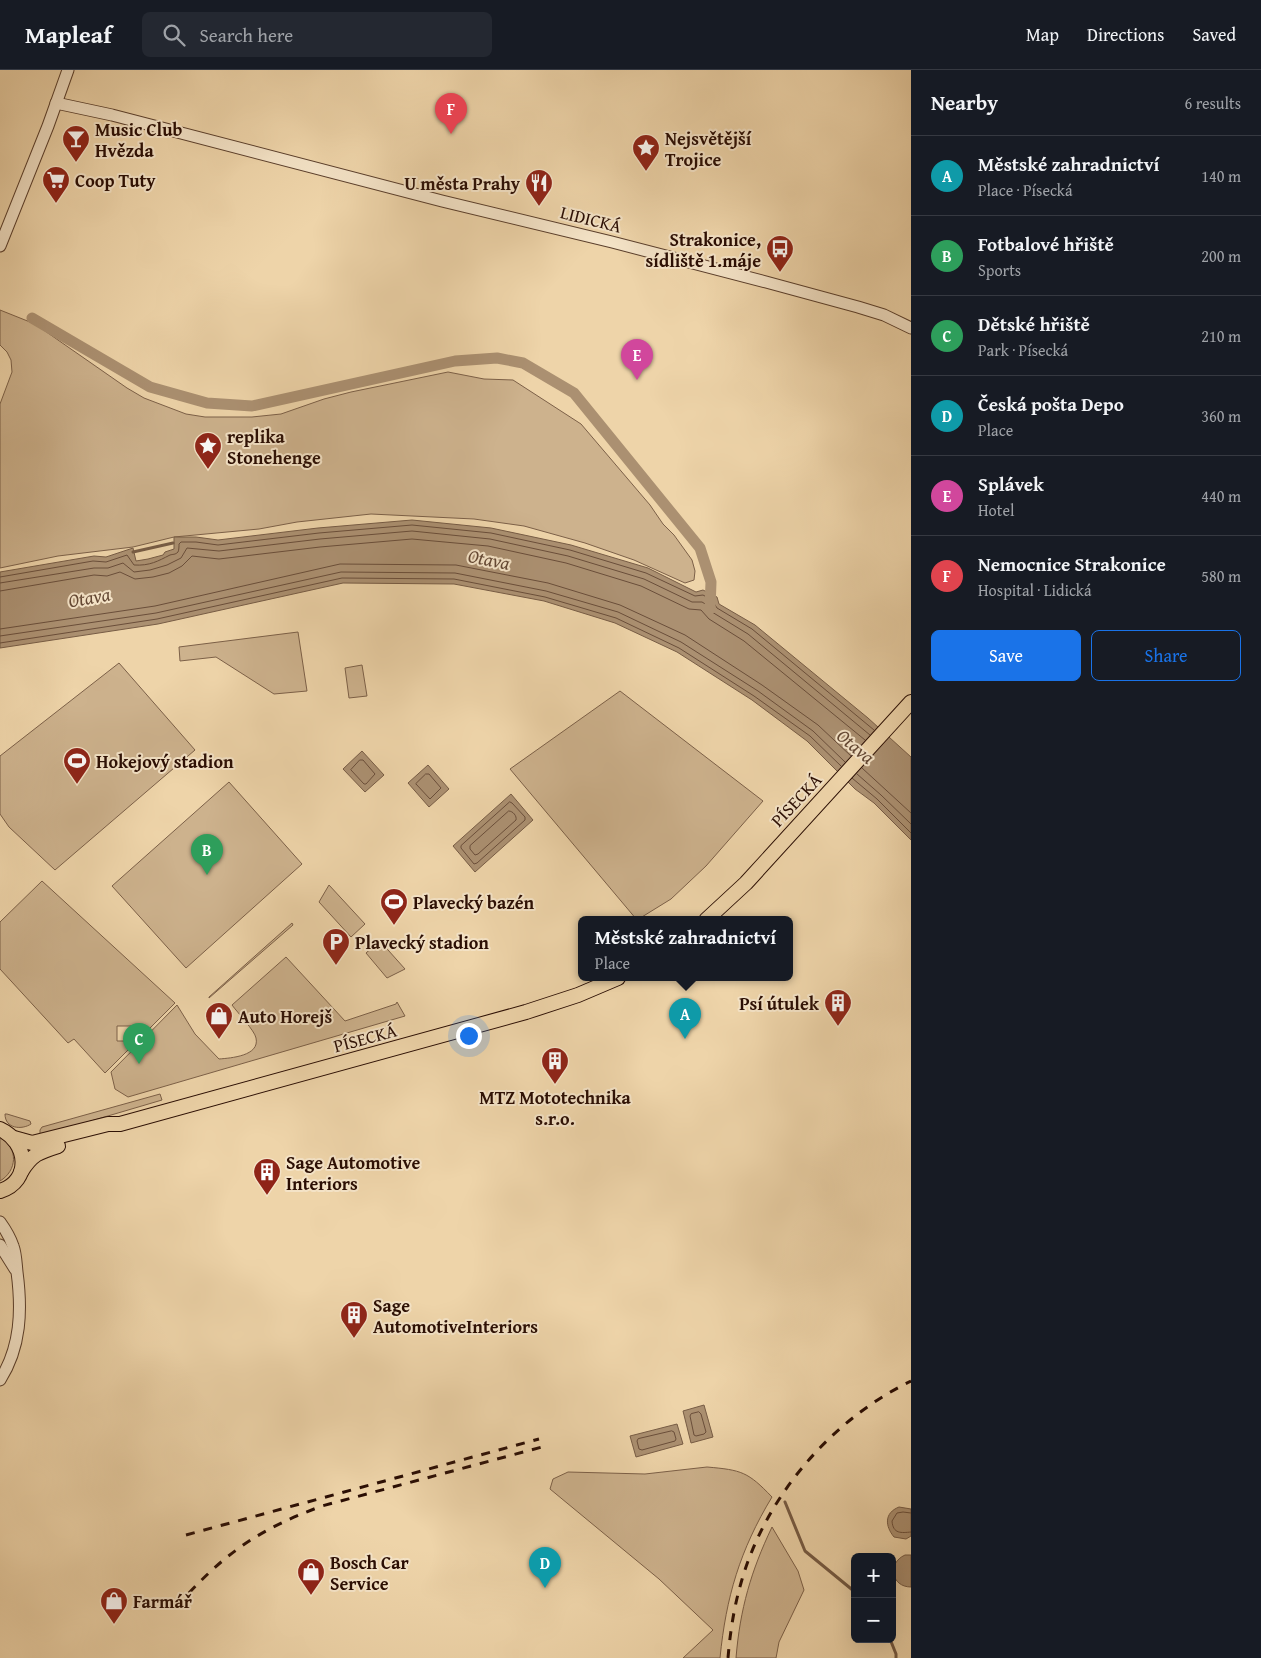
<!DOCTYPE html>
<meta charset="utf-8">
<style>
body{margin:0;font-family:"Gentium Book Plus",serif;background:#242831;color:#f1f3f6}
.controls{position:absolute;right:15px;bottom:15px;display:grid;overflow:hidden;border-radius:8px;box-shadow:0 5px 20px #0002}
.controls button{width:45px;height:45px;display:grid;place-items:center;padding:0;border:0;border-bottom:1px solid #363941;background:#171b24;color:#f1f3f6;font:25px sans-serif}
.you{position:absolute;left:468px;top:965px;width:18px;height:18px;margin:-12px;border:4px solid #fff;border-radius:50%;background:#1a73e8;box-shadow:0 0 0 8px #1a73e833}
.badge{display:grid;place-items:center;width:32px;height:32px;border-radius:50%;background:#1a73e8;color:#fff;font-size:16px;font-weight:700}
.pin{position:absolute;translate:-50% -41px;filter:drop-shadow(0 1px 2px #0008)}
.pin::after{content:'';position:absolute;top:26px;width:18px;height:15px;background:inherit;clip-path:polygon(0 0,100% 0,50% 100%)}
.popup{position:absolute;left:578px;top:846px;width:215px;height:65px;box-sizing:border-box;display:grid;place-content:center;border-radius:8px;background:#171b24;filter:drop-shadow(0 1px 4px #0005);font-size:16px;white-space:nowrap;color:#9ea1a6}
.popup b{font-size:19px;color:#f1f3f6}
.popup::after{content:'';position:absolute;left:50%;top:100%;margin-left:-10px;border:10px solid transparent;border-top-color:#171b24}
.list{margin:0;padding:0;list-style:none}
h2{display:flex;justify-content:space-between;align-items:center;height:65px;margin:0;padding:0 20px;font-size:21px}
h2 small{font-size:16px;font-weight:400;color:#9ea1a6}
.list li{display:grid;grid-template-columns:32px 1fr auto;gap:15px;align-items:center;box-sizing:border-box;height:80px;padding:0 20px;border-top:1px solid #363941}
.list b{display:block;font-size:19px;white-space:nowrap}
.list p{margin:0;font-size:16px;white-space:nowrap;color:#9ea1a6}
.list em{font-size:16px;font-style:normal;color:#9ea1a6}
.actions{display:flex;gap:10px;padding:15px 20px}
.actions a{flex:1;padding:11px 0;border:1px solid #1a73e8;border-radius:8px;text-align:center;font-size:18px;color:#1a73e8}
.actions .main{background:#1a73e8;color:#fff}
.icon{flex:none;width:28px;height:28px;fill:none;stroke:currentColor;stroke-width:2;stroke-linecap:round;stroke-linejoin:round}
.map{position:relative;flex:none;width:911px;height:1588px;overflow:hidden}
header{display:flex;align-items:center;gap:30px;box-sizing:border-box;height:70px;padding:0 25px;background:#171b24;border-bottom:1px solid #363941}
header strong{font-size:24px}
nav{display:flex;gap:28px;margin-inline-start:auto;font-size:18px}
.search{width:350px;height:45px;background:#242831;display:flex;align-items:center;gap:12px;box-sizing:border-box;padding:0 18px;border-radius:8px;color:#9ea1a6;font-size:19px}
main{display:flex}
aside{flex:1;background:#171b24}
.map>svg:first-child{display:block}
.green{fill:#cdb28d;stroke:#7c6048;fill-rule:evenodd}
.water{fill:#ab9071;stroke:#775c45}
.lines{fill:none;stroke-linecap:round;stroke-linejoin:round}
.shore{stroke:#6a4e3a;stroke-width:1}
.stream{stroke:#775c45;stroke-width:3}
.canal{stroke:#ab9071;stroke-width:11}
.minor-casing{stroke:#5b3f2c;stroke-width:13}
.major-casing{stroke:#2a0d03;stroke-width:16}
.minor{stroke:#f4e3c7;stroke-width:11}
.major{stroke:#eed4a9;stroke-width:14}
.rail{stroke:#2a0d03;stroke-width:3;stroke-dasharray:9 9;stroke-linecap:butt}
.labels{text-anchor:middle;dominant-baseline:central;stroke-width:4;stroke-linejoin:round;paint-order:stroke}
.poi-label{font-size:18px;font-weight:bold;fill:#2a0d03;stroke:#f4e3c7;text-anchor:start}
.street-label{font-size:18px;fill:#2a0d03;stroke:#f4e3c7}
.water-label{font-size:19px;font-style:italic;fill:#644834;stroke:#f4e3c7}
</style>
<header>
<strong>Mapleaf</strong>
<div class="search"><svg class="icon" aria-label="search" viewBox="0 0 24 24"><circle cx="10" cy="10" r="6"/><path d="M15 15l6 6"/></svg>Search here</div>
<nav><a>Map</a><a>Directions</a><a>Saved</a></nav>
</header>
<main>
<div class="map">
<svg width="911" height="1588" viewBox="0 0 911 1588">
<rect width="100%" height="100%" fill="#eed4a9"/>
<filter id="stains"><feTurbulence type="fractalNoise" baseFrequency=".004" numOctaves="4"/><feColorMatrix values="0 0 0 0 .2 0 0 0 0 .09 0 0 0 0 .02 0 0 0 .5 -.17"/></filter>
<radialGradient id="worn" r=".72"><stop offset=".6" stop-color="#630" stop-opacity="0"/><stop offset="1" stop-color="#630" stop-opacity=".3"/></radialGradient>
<g class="green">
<path d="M0,240l35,14 92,64 17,10 42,16 19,3h47l29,-3 43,-15 27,-7 97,-20 36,7 29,1 68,44 69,81 13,19 11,11 18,25 3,11 -1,9 -9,3 -51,-23 -49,-17 -61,-17 -50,-7 -103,-5 -74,8 -38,7 -85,8 -41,10 -75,9 -58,12v-164l12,-32 -1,-12 -4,-8 -7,-7z"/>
<path d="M298,562l9,59 -33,3 -58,-37 -36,4 -1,-14z"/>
<path d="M119,593l76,87 -140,120 -46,-43 -9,-13v-58z"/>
<path d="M362,595l5,31 -18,2 -4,-30z"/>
<path d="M620,621l143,110 -57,65 -35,33 -34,21 -127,-151z"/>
<path d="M229,712l73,82 -116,104 -74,-82z"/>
<path d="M42,811l133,122 -70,70 -31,-34 -6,4 -68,-74v-47zM117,956h14v15h-14z"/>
<path d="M329,815l36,39 -14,13 -32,-35z"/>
<path d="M292,853l1,2 -84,73v-1z"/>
<path d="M380,871l25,28 -18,9 -21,-25z"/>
<path d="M286,887l59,64 51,-17 1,-2 8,14 -277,81 -13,-8 -4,-17 66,-67 18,29 24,25c12,-1 41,-3 37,-21 -1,-7 -19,-26 -24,-33z"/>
<path d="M160,1024l2,6 -122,36v-6l2,-3z"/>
<path d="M5,1044h2l23,7 1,3c-9,6 -26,5 -26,-10z"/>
<path d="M0,1068c19,10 17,33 0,43z"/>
<path d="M707,1397c35,3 41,5 65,30 -32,53 -46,100 -52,161h-37l30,-28 -54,-51 -109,-90 3,-10 15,-7 77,2z"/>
<path d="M772,1457l26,44 6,19 -25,52 -3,16h-40c4,-49 15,-87 36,-131z"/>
</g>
<g class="water">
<path d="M412,450l79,8 80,17 77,23 48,24 7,-2 14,7 2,7 36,21 113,93 43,39v83l-37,-37 -19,-14 -48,-48 -55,-41 -75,-48 -62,-29 -71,-22 -90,-17 -111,-1 -185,41 -158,24v-76l94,-16 12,1 27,-9 3,13 12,-2 15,-4 2,-3 9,-3v-12h22l22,3 100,-12z"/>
<path d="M362,681l22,24 -19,17 -22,-23z"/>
<path d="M428,695l21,24 -20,18 -21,-24z"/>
<path d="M511,724l22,26 -58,52 -22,-26z"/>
<path d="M704,1335l9,32 -22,6 -8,-32z"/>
<path d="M677,1354l6,20 -47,13 -6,-21z"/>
<path d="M899,1437l12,2v27l-5,3 -12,-2c-9,-11 -10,-24 5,-30z"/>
<path d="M905,1485h6v32c-20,0 -24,-24 -6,-32z"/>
</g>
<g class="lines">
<g class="shore">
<path d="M0,507l93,-16 13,1 21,-7 7,10c16,1 24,-4 36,-10 3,-1 5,0 8,-3 1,-2 1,-6 1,-8l2,-2h15l22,3 101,-12 93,-8 79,8 79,17 76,23 49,23 8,-1 9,5 5,8 35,21 122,101"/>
<path d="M0,513l94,-15h14l15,-5 11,9 16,-2 17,-5 14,-7 6,-10 32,3 101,-12 92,-8 78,8 78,17 76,23 48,23h10l5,3 5,7 36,22 122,101"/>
<path d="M0,521l94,-16 13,1 13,-4 15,7 18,-2 16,-4 13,-7 10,-10 27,3 101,-12 92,-8 76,7 78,17 75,23 48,23 12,1 8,9 35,22 121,99"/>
<path d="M0,559l155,-23 185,-42 116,1 92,18 72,22 65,30 77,50 56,40 33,31"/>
<path d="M0,566l156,-23 185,-41 114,1 91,18 72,21 63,30 77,49 55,40 32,31"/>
<path d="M0,573l157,-24 185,-41 112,1 91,18 71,21 63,30 75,48 56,40 31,30"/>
<path d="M360,690h3l12,14 -9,10h-2l-13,-14z"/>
<path d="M862,698l49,45"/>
<path d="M426,704h3l12,14 -11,11 -14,-15z"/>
<path d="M857,704l24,21 30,29"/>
<path d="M852,708l25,21 34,34"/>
<path d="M510,732l2,1 13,14v3l-48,43 -3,1 -13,-16v-2z"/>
<path d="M509,741c4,0 8,5 7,9l-38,34 -3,1 -5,-6v-3z"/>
<path d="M699,1342l2,2 5,18 -2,2 -8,2 -2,-1 -4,-19 1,-2z"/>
<path d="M672,1361l2,1 2,7 -1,2 -33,9 -3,-1 -2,-8 1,-2z"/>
<path d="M911,1443l-8,-1 -6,1 -5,8c1,13 9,12 19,11"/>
</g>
<g class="stream">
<path d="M133,482l40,-9"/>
<path d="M785,1432l20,49 50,41"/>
<path d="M890,1569l6,15v4"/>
</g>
<path class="canal" d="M32,248l118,69 57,16 45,3 203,-45 42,-3 26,5 51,30 126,155 11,34 -1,27"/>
<defs>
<g id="minor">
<path d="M56,33l56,12 330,86 170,41 154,40 92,25 26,8 27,13"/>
<path d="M0,176l48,-120 20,-56"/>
<path d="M0,1152c5,7 10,15 13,24 3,8 3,17 4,26 5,38 4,75 -17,108"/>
<path d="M0,1175l15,24"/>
</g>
<g id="major">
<path d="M706,850l40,-37 165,-181"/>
<path d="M0,1059c28,13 32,52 0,62"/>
<path d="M14,1068l18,5 76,-19h12l406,-112 52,-17 40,-17"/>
<path d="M21,1102c11,-18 18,-20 37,-26"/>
</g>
</defs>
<use href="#minor" class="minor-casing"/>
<use href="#major" class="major-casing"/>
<use href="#minor" class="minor"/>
<use href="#major" class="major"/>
<g class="rail">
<path d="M186,1465l353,-96"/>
<path d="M189,1523c41,-44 76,-66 133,-87l220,-59"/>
<path d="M728,1588c2,-25 6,-51 13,-75 24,-86 90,-163 170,-202"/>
</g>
</g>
<defs>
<symbol id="bar-pin" viewBox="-11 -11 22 30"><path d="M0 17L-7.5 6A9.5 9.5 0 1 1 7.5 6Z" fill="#8f2418" stroke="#f4e3c7"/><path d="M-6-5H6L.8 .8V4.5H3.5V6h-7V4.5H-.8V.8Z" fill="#fff"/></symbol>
<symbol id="sight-pin" viewBox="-11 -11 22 30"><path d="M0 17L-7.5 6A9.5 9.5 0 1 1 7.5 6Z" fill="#8f2418" stroke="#f4e3c7"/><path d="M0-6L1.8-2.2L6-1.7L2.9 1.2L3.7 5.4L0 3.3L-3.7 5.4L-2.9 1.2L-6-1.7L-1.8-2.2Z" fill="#fff"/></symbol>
<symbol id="supermarket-pin" viewBox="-11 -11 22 30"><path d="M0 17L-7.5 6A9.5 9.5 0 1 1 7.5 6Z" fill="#8f2418" stroke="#f4e3c7"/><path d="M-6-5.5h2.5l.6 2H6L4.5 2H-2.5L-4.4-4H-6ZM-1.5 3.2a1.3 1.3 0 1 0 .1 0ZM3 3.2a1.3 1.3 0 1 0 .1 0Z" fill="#fff"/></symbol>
<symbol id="restaurant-pin" viewBox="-11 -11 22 30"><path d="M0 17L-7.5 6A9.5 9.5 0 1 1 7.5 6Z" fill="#8f2418" stroke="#f4e3c7"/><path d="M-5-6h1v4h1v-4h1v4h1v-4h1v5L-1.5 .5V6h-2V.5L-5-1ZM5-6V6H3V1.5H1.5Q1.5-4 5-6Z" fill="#fff"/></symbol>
<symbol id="bus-pin" viewBox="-11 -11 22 30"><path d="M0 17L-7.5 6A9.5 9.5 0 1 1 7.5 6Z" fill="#8f2418" stroke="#f4e3c7"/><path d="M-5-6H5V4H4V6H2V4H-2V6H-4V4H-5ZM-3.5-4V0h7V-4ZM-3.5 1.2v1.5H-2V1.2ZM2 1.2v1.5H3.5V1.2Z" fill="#fff"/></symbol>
<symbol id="stadium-pin" viewBox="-11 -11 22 30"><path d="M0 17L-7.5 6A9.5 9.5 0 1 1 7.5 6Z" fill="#8f2418" stroke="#f4e3c7"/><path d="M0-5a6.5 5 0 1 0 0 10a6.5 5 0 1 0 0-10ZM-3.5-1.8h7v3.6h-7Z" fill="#fff"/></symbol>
<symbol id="parking-pin" viewBox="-11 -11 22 30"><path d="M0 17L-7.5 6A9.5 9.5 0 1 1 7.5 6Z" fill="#8f2418" stroke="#f4e3c7"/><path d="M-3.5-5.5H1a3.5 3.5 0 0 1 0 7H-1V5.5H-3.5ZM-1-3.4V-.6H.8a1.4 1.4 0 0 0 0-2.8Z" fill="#fff"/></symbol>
<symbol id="building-pin" viewBox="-11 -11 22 30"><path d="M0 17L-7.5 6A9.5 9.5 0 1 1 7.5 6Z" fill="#8f2418" stroke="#f4e3c7"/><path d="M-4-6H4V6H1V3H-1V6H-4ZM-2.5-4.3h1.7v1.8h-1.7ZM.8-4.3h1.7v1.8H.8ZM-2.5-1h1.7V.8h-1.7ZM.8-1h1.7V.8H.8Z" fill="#fff"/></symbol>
<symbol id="shop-pin" viewBox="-11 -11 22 30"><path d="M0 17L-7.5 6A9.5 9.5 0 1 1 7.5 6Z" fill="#8f2418" stroke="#f4e3c7"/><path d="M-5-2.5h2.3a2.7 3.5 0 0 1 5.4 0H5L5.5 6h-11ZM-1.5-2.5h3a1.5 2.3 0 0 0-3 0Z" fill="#fff"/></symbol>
</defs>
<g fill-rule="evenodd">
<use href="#bar-pin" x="60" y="53" width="32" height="43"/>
<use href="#sight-pin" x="630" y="62" width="32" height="43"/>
<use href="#supermarket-pin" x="40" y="94" width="32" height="43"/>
<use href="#restaurant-pin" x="523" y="97" width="32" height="43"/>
<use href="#bus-pin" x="764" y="163" width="32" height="43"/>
<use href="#sight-pin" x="192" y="360" width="32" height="43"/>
<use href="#stadium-pin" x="61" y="675" width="32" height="43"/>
<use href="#stadium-pin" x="378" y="816" width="32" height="43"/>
<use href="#parking-pin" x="320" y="856" width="32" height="43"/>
<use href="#building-pin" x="822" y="917" width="32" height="43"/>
<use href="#shop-pin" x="203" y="930" width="32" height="43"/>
<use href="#building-pin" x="539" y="975" width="32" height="43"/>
<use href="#building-pin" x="251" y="1086" width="32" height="43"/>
<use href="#building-pin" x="338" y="1229" width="32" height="43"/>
<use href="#shop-pin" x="295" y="1486" width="32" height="43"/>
<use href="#shop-pin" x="98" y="1515" width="32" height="43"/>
</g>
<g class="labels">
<g class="poi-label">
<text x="95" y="59">Music Club<tspan x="95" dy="21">Hvězda</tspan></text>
<text x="665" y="68">Nejsvětější<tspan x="665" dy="21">Trojice</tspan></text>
<text x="75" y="110">Coop Tuty</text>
<text x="520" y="113" text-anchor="end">U města Prahy</text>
<text x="761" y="169" text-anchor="end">Strakonice,<tspan x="761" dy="21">sídliště 1.máje</tspan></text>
<text x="227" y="366">replika<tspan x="227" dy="21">Stonehenge</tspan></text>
<text x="96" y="691">Hokejový stadion</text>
<text x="413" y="832">Plavecký bazén</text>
<text x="355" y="872">Plavecký stadion</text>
<text x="819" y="933" text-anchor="end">Psí útulek</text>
<text x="238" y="946">Auto Horejš</text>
<text x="555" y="1027" text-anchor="middle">MTZ Mototechnika<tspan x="555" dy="21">s.r.o.</tspan></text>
<text x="286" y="1092">Sage Automotive<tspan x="286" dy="21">Interiors</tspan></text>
<text x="373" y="1235">Sage<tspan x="373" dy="21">AutomotiveInteriors</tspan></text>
<text x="330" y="1492">Bosch Car<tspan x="330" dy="21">Service</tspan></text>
<text x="133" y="1531">Farmář</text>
</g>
<g class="street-label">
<text transform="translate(591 149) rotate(14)">LIDICKÁ</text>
<text transform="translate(796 730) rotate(-47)">PÍSECKÁ</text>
<text transform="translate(365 968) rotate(-15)">PÍSECKÁ</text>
</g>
<g class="water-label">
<text transform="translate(489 489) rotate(11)">Otava</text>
<text transform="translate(89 527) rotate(-10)">Otava</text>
<text transform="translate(856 676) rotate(40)">Otava</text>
</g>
</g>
<rect width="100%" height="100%" filter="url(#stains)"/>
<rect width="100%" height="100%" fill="url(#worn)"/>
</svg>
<div class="controls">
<button>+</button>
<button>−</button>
</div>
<div class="you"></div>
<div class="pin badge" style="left:685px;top:969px;background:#0f9aa8">A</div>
<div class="popup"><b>Městské zahradnictví</b>Place</div>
<div class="pin badge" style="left:207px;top:805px;background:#2e9e5b">B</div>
<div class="pin badge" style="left:139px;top:994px;background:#2e9e5b">C</div>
<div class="pin badge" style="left:545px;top:1518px;background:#0f9aa8">D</div>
<div class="pin badge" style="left:637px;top:310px;background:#d1479c">E</div>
<div class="pin badge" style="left:451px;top:64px;background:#e0444e">F</div>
</div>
<aside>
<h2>Nearby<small>6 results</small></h2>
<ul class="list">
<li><span class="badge" style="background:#0f9aa8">A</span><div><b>Městské zahradnictví</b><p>Place · Písecká</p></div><em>140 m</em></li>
<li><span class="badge" style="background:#2e9e5b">B</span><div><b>Fotbalové hřiště</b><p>Sports</p></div><em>200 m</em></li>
<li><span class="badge" style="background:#2e9e5b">C</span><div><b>Dětské hřiště</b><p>Park · Písecká</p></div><em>210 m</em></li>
<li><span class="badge" style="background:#0f9aa8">D</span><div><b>Česká pošta Depo</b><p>Place</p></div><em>360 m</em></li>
<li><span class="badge" style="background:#d1479c">E</span><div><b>Splávek</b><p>Hotel</p></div><em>440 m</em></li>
<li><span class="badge" style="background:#e0444e">F</span><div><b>Nemocnice Strakonice</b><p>Hospital · Lidická</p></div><em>580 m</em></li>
</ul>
<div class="actions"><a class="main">Save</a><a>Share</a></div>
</aside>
</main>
